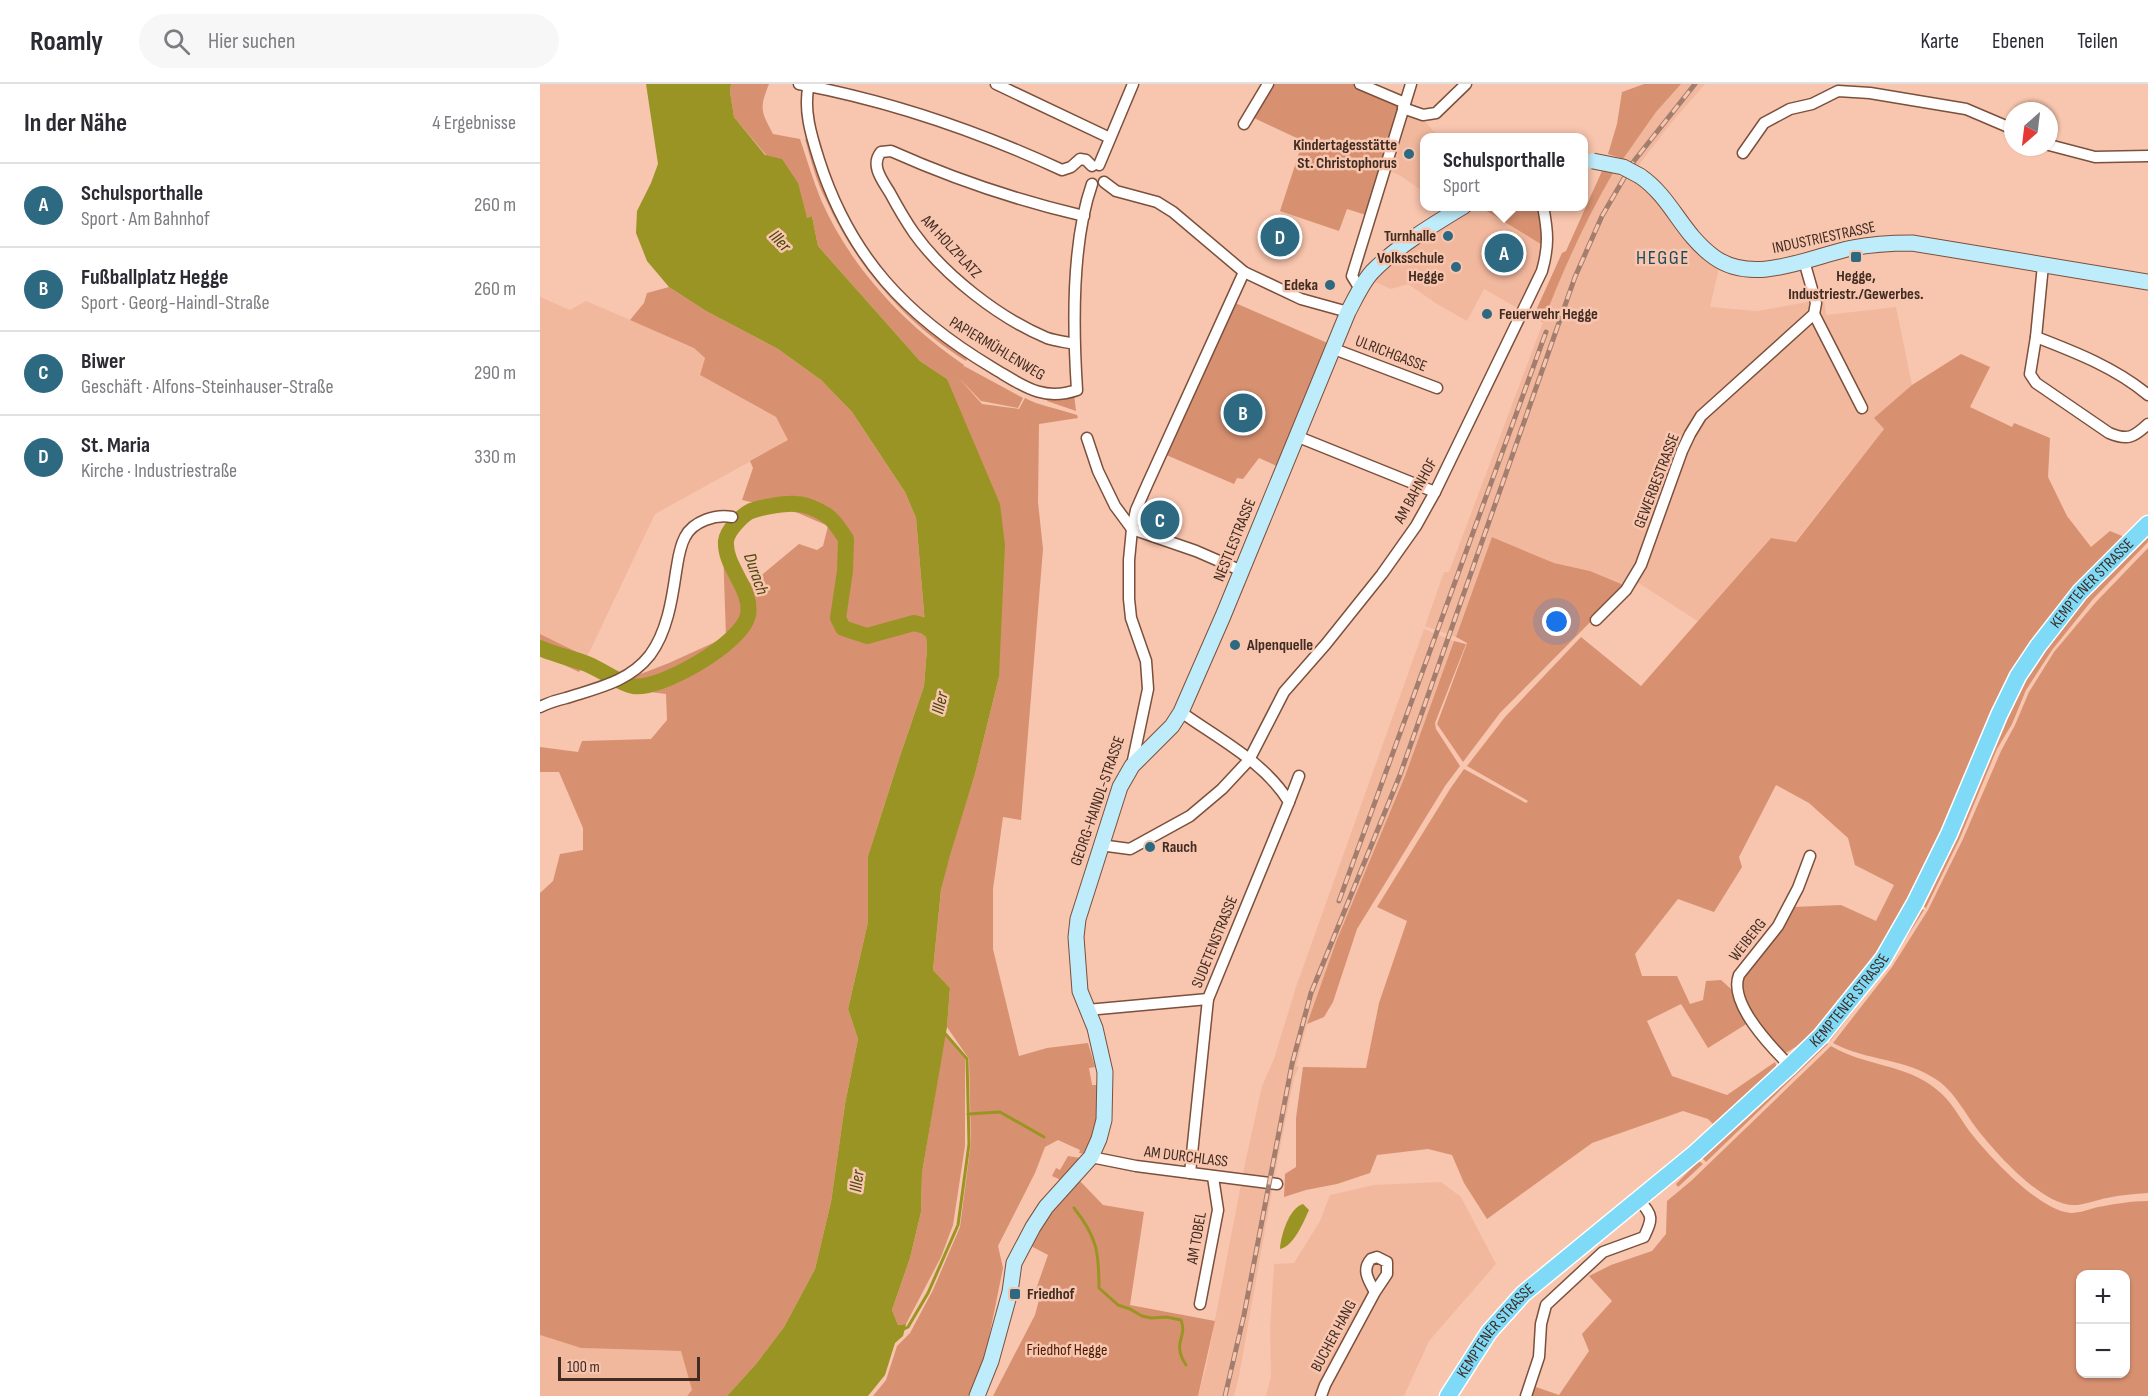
<!DOCTYPE html>
<html lang="de">
<meta charset="utf-8">
<style>
body{margin:0;font-family:"Sofia Sans Condensed",sans-serif;background:#f7f7f7;color:#2b2b33}
.controls{position:absolute;right:18px;bottom:18px;display:grid;overflow:hidden;border-radius:12px;box-shadow:0 2px 4px #0004}
.controls button{width:54px;height:54px;display:grid;place-items:center;padding:0;border:0;border-bottom:2px solid #e1e1e2;background:#fff;color:#2b2b33;font:30px sans-serif}
.compass{position:absolute;left:1464px;top:18px;width:54px;height:54px;border-radius:50%;background:#fff;box-shadow:0 2px 4px #0004;rotate:208deg}
.scale{position:absolute;left:18px;bottom:15px;width:142px;box-sizing:border-box;padding-left:6px;border:3px solid #402c23;border-top:0;font-size:16px;line-height:21px;white-space:nowrap;color:#402c23;-webkit-text-stroke:4px #f8c5ae;paint-order:stroke}
.you{position:absolute;left:1017px;top:538px;width:21px;height:21px;margin:-15px;border:4px solid #fff;border-radius:50%;background:#1a73e8;box-shadow:0 0 0 9px #1a73e833}
.badge{display:grid;place-items:center;width:39px;height:39px;border-radius:50%;background:#2d6980;color:#fff;font-size:20px;font-weight:700}
.pin{position:absolute;translate:-50% -50%;border:3px solid #fff;box-shadow:0 2px 6px #0006}
.popup{position:absolute;left:880px;top:49px;width:168px;height:78px;box-sizing:border-box;display:grid;place-content:center;border-radius:12px;background:#fff;filter:drop-shadow(0 2px 4px #0005);font-size:20px;white-space:nowrap;color:#7c7c81}
.popup b{font-size:22px;color:#2b2b33}
.popup::after{content:'';position:absolute;left:50%;top:100%;margin-left:-12px;border:12px solid transparent;border-top-color:#fff}
.list{margin:0;padding:0;list-style:none}
h2{display:flex;justify-content:space-between;align-items:center;height:78px;margin:0;padding:0 24px;font-size:26px}
h2 small{font-size:20px;font-weight:400;color:#7c7c81}
.list li{display:grid;grid-template-columns:39px 1fr auto;gap:18px;align-items:center;box-sizing:border-box;height:84px;padding:0 24px;border-top:2px solid #e1e1e2}
.list b{display:block;font-size:22px;white-space:nowrap}
.list p{margin:0;font-size:20px;white-space:nowrap;color:#7c7c81}
.list em{font-size:20px;font-style:normal;color:#7c7c81}
.icon{flex:none;width:33px;height:33px;fill:none;stroke:currentColor;stroke-width:2;stroke-linecap:round;stroke-linejoin:round}
.map{position:relative;flex:none;width:1608px;height:1312px;overflow:hidden}
header{display:flex;align-items:center;gap:36px;box-sizing:border-box;height:84px;padding:0 30px;background:#fff;border-bottom:2px solid #e1e1e2}
header strong{font-size:28px}
nav{display:flex;gap:33px;margin-inline-start:auto;font-size:21px}
.search{width:420px;height:54px;background:#f7f7f7;display:flex;align-items:center;gap:15px;box-sizing:border-box;padding:0 21px;border-radius:33px;color:#7c7c81;font-size:22px}
main{display:flex}
aside{flex:1;background:#fff}
.map>svg:first-child{display:block}
.built{fill:#f2b89e}
.green{fill:#d79171;fill-rule:evenodd}
.water{fill:#9a9425}
.lines{fill:none;stroke-linecap:round;stroke-linejoin:round}
.stream{stroke:#9a9425;stroke-width:3}
.river{stroke:#9a9425;stroke-width:16}
.street-casing{stroke:#7b503c;stroke-width:13}
.secondary-casing{stroke:#7b503c;stroke-width:17}
.primary-casing{stroke:#fff;stroke-width:19}
.street{stroke:#fff;stroke-width:10}
.secondary{stroke:#bfecfb;stroke-width:15}
.primary{stroke:#7fdaf7;stroke-width:16}
.rail-casing{stroke:#a37e6e;stroke-width:5}
.rail{stroke:#f8c5ae;stroke-width:3;stroke-dasharray:9;stroke-linecap:butt}
.secondary-bridge-casing{stroke:#7b503c;stroke-width:17;stroke-linecap:butt}
.secondary-bridge{stroke:#bfecfb;stroke-width:15}
.poi-dot{fill:#2d6980;stroke:#f8c5ae;stroke-width:2}
.labels{text-anchor:middle;dominant-baseline:central;stroke-width:5;stroke-linejoin:round;paint-order:stroke}
.poi-label{font-size:16px;font-weight:bold;fill:#402c23;stroke:#f8c5ae;text-anchor:end}
.street-label{font-size:16px;fill:#402c23;stroke:#f8c5ae}
.park-label{font-size:16px;fill:#461a03;stroke:#f8c5ae}
.water-label{font-size:18px;font-style:italic;fill:#4b480f;stroke:#f8c5ae}
.quarter-label{font-size:20px;letter-spacing:1.5px;fill:#1b4c5e;stroke:#f8c5ae}
</style>
<header>
<strong>Roamly</strong>
<div class="search"><svg class="icon" aria-label="search" viewBox="0 0 24 24"><circle cx="10" cy="10" r="6"/><path d="M15 15l6 6"/></svg>Hier suchen</div>
<nav><a>Karte</a><a>Ebenen</a><a>Teilen</a></nav>
</header>
<main>
<aside>
<h2>In der Nähe<small>4 Ergebnisse</small></h2>
<ul class="list">
<li><span class="badge">A</span><div><b>Schulsporthalle</b><p>Sport · Am Bahnhof</p></div><em>260 m</em></li>
<li><span class="badge">B</span><div><b>Fußballplatz Hegge</b><p>Sport · Georg-Haindl-Straße</p></div><em>260 m</em></li>
<li><span class="badge">C</span><div><b>Biwer</b><p>Geschäft · Alfons-Steinhauser-Straße</p></div><em>290 m</em></li>
<li><span class="badge">D</span><div><b>St. Maria</b><p>Kirche · Industriestraße</p></div><em>330 m</em></li>
</ul>
</aside>
<div class="map">
<svg width="1608" height="1312" viewBox="0 0 1608 1312">
<rect width="100%" height="100%" fill="#f8c5ae"/>
<g class="built">
<path d="M1141,0h24l-34,39 -33,43 -15,-7 33,-47z"/>
<path d="M866,29l16,5 17,19 -15,1v54l-23,-16 -13,-6z"/>
<path d="M1073,89l16,7 22,12 68,76 -9,39 47,4 67,-12 2,16 70,-8 16,78 -37,33 9,11 -89,113 -24,-4 -72,84 -68,-44 -5,8 -36,-15 -36,-8 -61,-26 -37,100 -31,-11 19,-54h5l113,-300 29,-61z"/>
<path d="M933,123h7l64,39 -5,24 -20,39 -35,-20 -17,32 -30,-17 -29,-20 -17,5 -21,-9 4,-6 80,-57z"/>
<path d="M0,213l30,13 16,-9 108,46 11,11 -5,17 76,42 13,23 -134,74 -68,143 -47,-23z"/>
<path d="M884,545l30,12 -49,135 -69,166 -29,82 -11,42 3,1 -5,11 -18,90 -37,208 -5,20h-36l8,-29 39,-204 17,-77 12,-27 22,-72z"/>
<path d="M901,1098l20,15 35,67 -67,77 -25,55h-138l5,-19 -1,-50 4,-63 20,-1 26,-42 10,-26 44,-10z"/>
<path d="M0,1251l41,13 101,3 10,39 -5,6h-147z"/>
</g>
<g class="green">
<path d="M191,0h38c-10,25 -8,27 4,50l27,5c7,21 13,41 21,61 30,68 83,124 143,165l-1,3 1,-2 59,32 -5,10 -37,-7 -23,-24 24,27 37,5 6,-11c14,8 35,11 52,17l1,3 -39,6 -1,78 5,47 -22,271 -18,-3 -10,72v60l26,107 28,-8 41,-5 7,24 -6,1 3,17h9v33l-13,36 -9,-1 1,-3 -22,-10 -13,7 -10,26 -37,73 5,22 -19,94 -16,34h-95l13,-16 11,-34 13,-13 23,-43 27,-63 11,-85 -2,-83 -22,-32 3,-39 -17,-18 8,-80 8,-35 26,-81 24,-97 -52,-298 -27,-18 -102,-115 -6,-30 -5,2 -41,-63 -32,-38 -4,-25z"/>
<path d="M732,0h82l46,20 -34,111 -19,-6 -8,22 -59,-20 23,-70 -51,-24z"/>
<path d="M1104,0h37l-25,28 -33,47 -15,-5 9,-30 5,-32z"/>
<path d="M265,55l5,1 68,138 90,78 -2,5c-61,-38 -110,-95 -140,-161 -10,-19 -15,-40 -21,-61z"/>
<path d="M1062,87l11,2c-28,48 -50,97 -70,149l-10,-5 29,-64 4,-2z"/>
<path d="M940,123h60l4,39z"/>
<path d="M129,203l37,24 72,38 43,31 31,32 53,80 11,26 11,130 -3,38 -24,70 -32,100v66l-20,87 10,30 -13,65 -14,98 -16,67 -31,58 -28,37 -29,32h-40l5,-6 -11,-39 -100,-3 -41,-13v-442l13,-12 7,-27 23,-4v-22l-24,-56h-19v-25l38,5 4,-11 69,-2 16,-19 -1,-26 -47,-6 19,-13 31,-12 57,-26 -3,-89 28,36 48,-40 18,6 6,-4 5,-20 -30,-13 -56,-13 11,-32 -3,-7 38,-21 -12,-23 -76,-42 5,-17 -11,-10 -64,-28 14,-17 3,-10z"/>
<path d="M693,218l99,43 -53,122 -20,-9 -16,21 -6,-1 -3,6 -70,-30z"/>
<path d="M1421,270l29,13 -20,40 42,20 2,-4 36,15 -2,39 19,39 24,31 19,-16 17,7 -64,67 -170,325c-18,24 -37,47 -55,70 -16,19 -31,43 -53,53 -21,-18 -40,-44 -46,-70l54,-76 48,-2 35,16 18,-36 -39,-20 -7,-27 -39,-35 -33,-18 -37,72 3,10 -28,45 -36,-13 -43,55 7,22h35l13,28 13,-4 3,-19 15,-1 10,9 17,34 -40,25 -27,-44 -34,17 25,55 55,19 48,-33 2,5 -63,58 -6,-6 -25,-8 -91,32 -105,76 -23,-36 -12,-28 -24,-6 -51,6 -7,18 -33,11 -31,6 -22,7 1,-23 11,-7v-49l7,-51 63,1 13,-65 28,-82 -30,-14 73,-118 14,-20 62,34 2,-2 -61,-35 38,-49 76,-80 60,49 130,-148 25,4 88,-113 -10,-11 38,-33z"/>
<path d="M534,310l2,17 -29,-10 1,-4z"/>
<path d="M1608,449v9l-55,57 -41,51 -26,40 -14,34 -15,25 -37,89 -34,70 -6,-4 103,-225 62,-82z"/>
<path d="M952,453l62,26 36,8 36,15 -126,127 -37,49 -26,-38 30,-81 -11,-6z"/>
<path d="M1608,464v645c-13,1 -28,2 -41,5 -11,2 -25,8 -36,7 -31,-2 -76,-53 -94,-76 -12,-16 -21,-34 -37,-47 -34,-25 -72,-20 -107,-39l59,-76 36,-57 35,-71 38,-88 14,-26 14,-33 25,-40 42,-50z"/>
<path d="M0,550l47,23 -8,15 -39,-18z"/>
<path d="M914,557l12,3 -31,79 1,6 24,37 -15,20 -88,143 -24,73 -9,15 -17,7 29,-82 69,-166z"/>
<path d="M1380,824l4,2 -35,55 -59,76 -5,-4z"/>
<path d="M405,951l20,24v87l-12,79 -12,32 -35,67 -8,1 -6,-15 18,-52 11,-46 1,-39z"/>
<path d="M1284,957l4,3 -122,118 -4,-4z"/>
<path d="M1291,962c33,20 75,18 105,43 15,11 23,28 34,43 19,24 69,79 101,81 9,0 19,-4 27,-6 17,-3 33,-6 50,-6v195h-616l4,-9 23,8 30,-44 -7,-17 30,-33 -23,-25 22,-11 41,-14 14,-17 1,-33 24,-20zM1586,1190v100h-46v-100z"/>
<path d="M528,1072l18,3 -23,22 -11,-5 4,-8 4,2z"/>
<path d="M1159,1077l4,3 -25,23 -2,-3z"/>
<path d="M539,1096l24,25 41,7 -14,93 85,16 -17,75h-205l42,-81 4,-15 -6,-2 15,-43 -19,-10 20,-34z"/>
</g>
<g class="water">
<path d="M106,0h85l-1,8 4,25 31,38 17,4 16,24 9,35 5,-2 6,30 102,115 27,18 53,125 5,41 -6,132 -24,97 -25,81 -9,35 -8,80 17,18 -3,39 -25,146 -1,39 -11,46 -18,52 6,15 8,-1 -3,12 -8,7 -10,32 -17,21h-141l29,-32 28,-37 31,-58 16,-67 14,-98 13,-65 -10,-30 20,-87v-66l32,-100 24,-70 3,-38 -11,-130 -11,-26 -53,-80 -31,-32 -43,-31 -72,-38 -37,-24 -22,-26 -11,-28 1,-22 14,-28 7,-19z"/>
<path d="M763,1120l6,6c-6,13 -15,36 -29,39 1,-14 9,-41 23,-45z"/>
</g>
<g class="lines">
<g class="stream">
<path d="M428,1030l32,-2 44,25"/>
<path d="M534,1124c23,29 25,44 25,80l19,17 12,4 12,7 9,2 15,-1 15,3c7,18 -10,22 5,45"/>
<path d="M362,1246l6,-3 20,-34 30,-68 11,-81 -2,-85 -25,-29"/>
</g>
<path class="river" d="M0,564c15,7 32,10 47,16 15,6 30,18 46,22 26,5 110,-43 115,-71 5,-26 -24,-48 -22,-74 1,-10 16,-26 25,-30 10,-4 35,-8 45,-7 9,0 23,6 30,11 8,4 15,17 20,24l-1,32 -7,47 5,10 24,8 47,-13 11,3 18,14"/>
<defs>
<g id="street">
<path d="M259,0c91,17 179,47 263,86l9,-3 9,-8 6,1 6,6"/>
<path d="M269,0c-6,25 2,51 10,76 31,97 87,156 174,208 29,17 49,34 84,22 -4,-62 -6,-146 15,-206"/>
<path d="M456,0l114,54"/>
<path d="M820,0l45,19"/>
<path d="M863,24l20,7 13,-2 30,-29"/>
<path d="M704,40l24,-40"/>
<path d="M1509,61l46,12 53,-1"/>
<path d="M1203,69l21,-30 26,-14 22,-5 26,-13 32,2 96,16 47,20"/>
<path d="M559,81l34,-81"/>
<path d="M564,98l12,9 41,11 16,10 71,60 57,27 47,13"/>
<path d="M1503,181l-7,72 -6,37 6,9 73,50c19,8 25,4 39,-9"/>
<path d="M820,205l-8,-13 59,-192"/>
<path d="M1274,230l48,94"/>
<path d="M1496,253c39,15 80,31 112,58"/>
<path d="M534,260c-8,-2 -18,-3 -27,-6 -48,-20 -103,-63 -133,-105 -9,-13 -17,-27 -24,-40 -8,-13 -20,-28 -9,-41l10,-1c65,29 124,49 193,65"/>
<path d="M794,265l103,39"/>
<path d="M756,352l139,56"/>
<path d="M547,354l11,33 17,35 17,23 64,22 46,20"/>
<path d="M1056,536l30,-30 15,-25 41,-114 8,-17 11,-18 113,-102 2,-11 -12,-42"/>
<path d="M0,623c8,-4 17,-7 26,-9 31,-10 63,-16 84,-43 17,-23 22,-55 26,-83 2,-11 3,-24 9,-35 8,-16 31,-23 47,-20"/>
<path d="M641,628c36,26 84,50 108,90l-81,197 -18,174"/>
<path d="M592,681l16,-76 -2,-28 -15,-43 -2,-19v-39l3,-31 4,-19 11,-25 97,-213"/>
<path d="M749,718l10,-26"/>
<path d="M560,761l30,4 60,-33 32,-27 27,-29 35,-68 42,-48 56,-70 34,-48 19,-34 107,-221c7,-25 6,-39 1,-65"/>
<path d="M547,926l121,-11"/>
<path d="M1250,982c-19,-19 -62,-63 -51,-91l39,-49 20,-38 12,-32"/>
<path d="M551,1073l45,9 141,18"/>
<path d="M660,1220l18,-94 -5,-33"/>
<path d="M781,1312l4,-11 50,-93 12,-18v-12l-10,-5 -6,2c-10,11 -2,22 4,33"/>
<path d="M986,1312l13,-39 2,-33 5,-19 57,-53 41,-15c9,-19 9,-21 -5,-37"/>
</g>
<g id="secondary">
<path d="M1100,92c32,22 41,57 74,81 40,29 95,0 138,-9 20,-4 39,-5 60,-5l236,39"/>
<path d="M437,1312l14,-35 19,-69 4,-29 19,-36 13,-20 45,-50 8,-18 5,-19 1,-48 -10,-44 -15,-37 -4,-54 2,-18 42,-132 12,-21 40,-40 9,-14 42,-96 125,-304c7,-13 14,-29 24,-40 24,-25 62,-48 92,-66"/>
</g>
<g id="primary">
<path id="s1" d="M908,1312l41,-64 34,-38 172,-141 95,-87 31,-30 62,-77 32,-56 34,-69 50,-119 19,-39 20,-30 42,-54 68,-68"/>
</g>
</defs>
<use href="#street" class="street-casing"/>
<use href="#secondary" class="secondary-casing"/>
<use href="#primary" class="primary-casing"/>
<use href="#street" class="street"/>
<use href="#secondary" class="secondary"/>
<use href="#primary" class="primary"/>
<defs>
<g id="rail">
<path d="M799,817l207,-569"/>
<path d="M685,1312l19,-81 48,-251 19,-71 89,-218 175,-498 27,-61 32,-55 61,-77"/>
</g>
</defs>
<use href="#rail" class="rail-casing"/>
<use href="#rail" class="rail"/>
<defs>
<path id="secondary-bridge" d="M1053,77l30,6 17,9"/>
</defs>
<use href="#secondary-bridge" class="secondary-bridge-casing"/>
<use href="#secondary-bridge" class="secondary-bridge"/>
</g>
<g class="poi-dot">
<circle cx="869" cy="70" r="6"/>
<circle cx="908" cy="152" r="6"/>
<rect x="1310" y="167" width="12" height="12" rx="3"/>
<circle cx="916" cy="183" r="6"/>
<circle cx="790" cy="201" r="6"/>
<circle cx="947" cy="230" r="6"/>
<circle cx="695" cy="561" r="6"/>
<circle cx="610" cy="763" r="6"/>
<rect x="469" y="1204" width="12" height="12" rx="3"/>
</g>
<g class="labels">
<g class="poi-label">
<text x="857" y="61">Kindertagesstätte<tspan x="857" dy="18">St. Christophorus</tspan></text>
<text x="896" y="152">Turnhalle</text>
<text x="904" y="174">Volksschule<tspan x="904" dy="18">Hegge</tspan></text>
<text x="1316" y="192" text-anchor="middle">Hegge,<tspan x="1316" dy="18">Industriestr./Gewerbes.</tspan></text>
<text x="778" y="201">Edeka</text>
<text x="959" y="230" text-anchor="start">Feuerwehr Hegge</text>
<text x="707" y="561" text-anchor="start">Alpenquelle</text>
<text x="622" y="763" text-anchor="start">Rauch</text>
<text x="487" y="1210" text-anchor="start">Friedhof</text>
</g>
<g class="street-label">
<text transform="translate(1284 154) rotate(-12)">INDUSTRIESTRASSE</text>
<text transform="translate(411 163) rotate(47)">AM HOLZPLATZ</text>
<text transform="translate(457 265) rotate(31)">PAPIERMÜHLENWEG</text>
<text transform="translate(851 270) rotate(21)">ULRICHGASSE</text>
<text transform="translate(1117 397) rotate(-69)">GEWERBESTRASSE</text>
<text transform="translate(876 407) rotate(-61)">AM BAHNHOF</text>
<text transform="translate(695 456) rotate(-68)">NESTLESTRASSE</text>
<text stroke="none"><textPath href="#s1" startOffset="1053">KEMPTENER STRASSE</textPath></text>
<text transform="translate(558 717) rotate(-71)">GEORG-HAINDL-STRASSE</text>
<text transform="translate(1208 856) rotate(-52)">WEIBERG</text>
<text transform="translate(675 858) rotate(-68)">SUDETENSTRASSE</text>
<text stroke="none"><textPath href="#s1" startOffset="567">KEMPTENER STRASSE</textPath></text>
<text transform="translate(646 1073) rotate(7)">AM DURCHLASS</text>
<text transform="translate(657 1154) rotate(-80)">AM TOBEL</text>
<text stroke="none"><textPath href="#s1" startOffset="81">KEMPTENER STRASSE</textPath></text>
<text transform="translate(794 1252) rotate(-62)">BUCHER HANG</text>
</g>
<g class="park-label">
<text x="527" y="1266">Friedhof Hegge</text>
</g>
<g class="water-label">
<text transform="translate(240 157) rotate(46)">Iller</text>
<text transform="translate(216 490) rotate(71)">Durach</text>
<text transform="translate(400 619) rotate(-77)">Iller</text>
<text transform="translate(317 1097) rotate(-83)">Iller</text>
</g>
<g class="quarter-label">
<text x="1123" y="174">HEGGE</text>
</g>
</g>
</svg>
<div class="controls">
<button>+</button>
<button>−</button>
</div>
<svg class="compass" viewBox="-18 -18 36 36"><path d="M0-13l5 13h-10z" fill="#e53935"/><path d="M0 13l5-13h-10z" fill="#7c7c81"/></svg>
<div class="scale">100 m</div>
<div class="you"></div>
<div class="pin badge" style="left:964px;top:169px">A</div>
<div class="popup"><b>Schulsporthalle</b>Sport</div>
<div class="pin badge" style="left:703px;top:329px">B</div>
<div class="pin badge" style="left:620px;top:436px">C</div>
<div class="pin badge" style="left:740px;top:153px">D</div>
</div>
</main>
